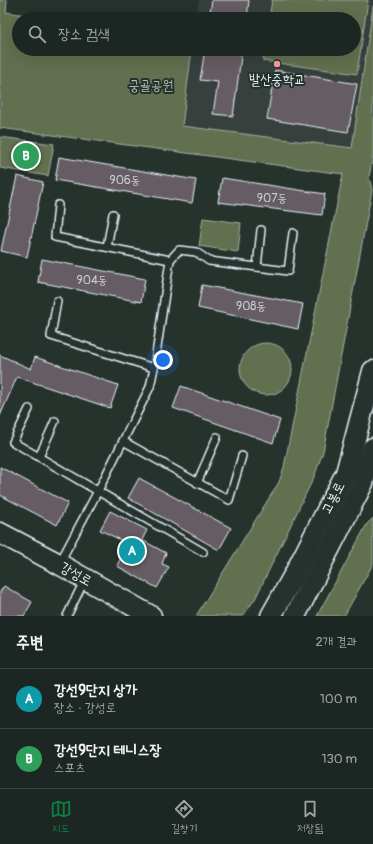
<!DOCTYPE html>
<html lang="ko">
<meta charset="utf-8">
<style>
body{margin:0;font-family:Pangolin,"Poor Story",sans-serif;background:#252e2a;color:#f1f3f6}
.you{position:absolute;left:163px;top:360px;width:14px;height:14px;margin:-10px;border:3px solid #fff;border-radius:50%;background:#1a73e8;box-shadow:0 0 0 6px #1a73e833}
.badge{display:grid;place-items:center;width:26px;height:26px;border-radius:50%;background:#0b8043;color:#fff;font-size:13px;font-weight:700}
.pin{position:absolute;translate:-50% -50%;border:2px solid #fff;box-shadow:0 1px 4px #0006}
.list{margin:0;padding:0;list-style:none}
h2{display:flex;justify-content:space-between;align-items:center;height:52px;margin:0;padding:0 16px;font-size:17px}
h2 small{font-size:13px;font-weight:400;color:#a0a5a5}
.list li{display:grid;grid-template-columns:26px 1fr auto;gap:12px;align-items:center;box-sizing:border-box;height:60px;padding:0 16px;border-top:1px solid #3a4340}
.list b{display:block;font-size:15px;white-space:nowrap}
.list p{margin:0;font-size:13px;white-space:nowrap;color:#a0a5a5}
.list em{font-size:13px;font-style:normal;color:#a0a5a5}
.icon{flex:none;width:22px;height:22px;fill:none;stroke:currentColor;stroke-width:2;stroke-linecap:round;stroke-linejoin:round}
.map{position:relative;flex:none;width:373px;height:616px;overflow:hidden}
.search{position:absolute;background:#1c2622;box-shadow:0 4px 16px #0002;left:12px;right:12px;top:12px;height:44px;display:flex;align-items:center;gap:10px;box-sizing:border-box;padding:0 14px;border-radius:22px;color:#a0a5a5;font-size:15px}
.sheet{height:172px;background:#1c2622}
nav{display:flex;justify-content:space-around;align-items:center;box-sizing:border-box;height:56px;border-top:1px solid #3a4340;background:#1c2622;font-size:11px;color:#a0a5a5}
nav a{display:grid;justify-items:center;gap:2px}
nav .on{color:#0b8043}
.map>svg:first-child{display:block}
.built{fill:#39403e}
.green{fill:#626f50;stroke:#a5b0a4}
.building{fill:#655d64;stroke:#e8f1f8}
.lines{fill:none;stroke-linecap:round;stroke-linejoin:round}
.lane-casing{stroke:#e8f1f8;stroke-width:10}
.secondary-casing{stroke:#e8f1f8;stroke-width:23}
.lane{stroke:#26332d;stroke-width:7}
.secondary{stroke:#26332d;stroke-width:20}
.poi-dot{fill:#ff9aa2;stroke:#26332d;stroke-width:1.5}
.labels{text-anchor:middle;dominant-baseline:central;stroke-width:4;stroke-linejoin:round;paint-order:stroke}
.number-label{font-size:12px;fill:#c7ccd3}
.poi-label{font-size:14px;fill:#e8f1f8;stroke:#26332d}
.park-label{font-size:14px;fill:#b2bdb5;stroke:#26332d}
.street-label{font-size:14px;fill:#e8f1f8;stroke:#26332d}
</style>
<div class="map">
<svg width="373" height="616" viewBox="0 0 373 616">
<rect width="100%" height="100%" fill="#26332d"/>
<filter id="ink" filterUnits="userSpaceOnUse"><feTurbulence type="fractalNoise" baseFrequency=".025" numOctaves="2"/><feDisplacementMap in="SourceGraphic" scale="8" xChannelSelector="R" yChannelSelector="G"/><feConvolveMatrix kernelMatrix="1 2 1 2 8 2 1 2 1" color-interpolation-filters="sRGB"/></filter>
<g filter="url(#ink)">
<path class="built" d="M199,0h174l-20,148 -171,-22 10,-77h162v-30h-158z"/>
<g class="green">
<path d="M0,0h7l-1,12 46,7h-33v30h173l-10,77 170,22 21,-142v150l-4,21 3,13 -49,262 -9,25 -59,122 -12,17h-47l83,-134 5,-15 59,-293 -343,-46z"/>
<path d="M272,0h96l-11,74 -94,-13 1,-12h90v-30h-85z"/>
<path d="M0,137l54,7 -6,32 -48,-8z"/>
<path d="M203,218l38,5 -3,29 -39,-6z"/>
<circle cx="266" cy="369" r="26"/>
<path d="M373,518v46l-29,52h-27l50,-92z"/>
</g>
<g class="building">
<path d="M212,0h37l-2,19h-38z"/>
<path d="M205,49h37l-9,67 -20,-2 5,-32 -18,-2z"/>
<path d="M275,70l82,14 -9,48 -81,-13z"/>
<path d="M59,157l137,23 -4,23 -137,-23z"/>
<path d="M17,176l26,6 -16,75 -26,-6z"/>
<path d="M222,178l103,16 -3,21 -104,-13z"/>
<path d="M42,259l103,20 -4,23 -103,-20z"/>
<path d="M202,285l101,19 -5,25 -100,-21z"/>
<path d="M0,355l31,14 4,-12 83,28 -8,23 -93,-31 -17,39z"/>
<path d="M181,386l99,34 -7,23 -100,-35z"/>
<path d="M0,467l68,36 -11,22 -57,-30z"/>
<path d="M139,478l92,50 -12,22 -91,-52z"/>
<path d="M110,511l37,19 -5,10 24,13 -4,11 7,3 -12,21 -40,-22 10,-23 -27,-13z"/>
<path d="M4,586l28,16 -8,14h-24v-24z"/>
</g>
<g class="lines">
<defs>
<g id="lane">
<path d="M58,205l-3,32 115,23 9,-10 17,2 13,9 79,10 5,-38"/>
<path d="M107,247l6,-33"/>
<path d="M257,267l4,-37"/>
<path d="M57,301l-6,35 103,32"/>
<path d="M29,409l-16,33 190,110"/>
<path d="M123,441l106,59 13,-44"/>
<path d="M39,457l16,-36"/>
<path d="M197,483l20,-46"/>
<path d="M60,562l38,-71 52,-104 4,-19 16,-108"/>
<path d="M67,616l18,-37"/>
</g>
<g id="secondary">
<path d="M0,533l59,31 92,52"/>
<path d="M271,616l23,-41 52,-102 27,-102"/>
<path d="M295,616l68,-133 10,-35"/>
</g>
</defs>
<use href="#lane" class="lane-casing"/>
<use href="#secondary" class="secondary-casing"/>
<use href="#lane" class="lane"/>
<use href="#secondary" class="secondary"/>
</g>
</g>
<circle class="poi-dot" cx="277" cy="64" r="4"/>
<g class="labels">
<g class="number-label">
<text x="125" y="180">906동</text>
<text x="272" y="198">907동</text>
<text x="92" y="280">904동</text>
<text x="251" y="306">908동</text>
</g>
<g class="poi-label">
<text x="277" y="79">발산중학교</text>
</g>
<g class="park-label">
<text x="151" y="85">궁골공원</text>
</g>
<g class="street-label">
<text transform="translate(333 498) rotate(-63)">고봉로</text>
<text transform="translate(76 574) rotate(29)">강성로</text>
</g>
</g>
</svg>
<div class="you"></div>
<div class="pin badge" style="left:132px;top:551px;background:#0f9aa8">A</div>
<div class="pin badge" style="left:26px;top:156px;background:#2e9e5b">B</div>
<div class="search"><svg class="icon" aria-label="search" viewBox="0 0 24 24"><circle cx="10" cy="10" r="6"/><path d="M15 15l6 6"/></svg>장소 검색</div>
</div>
<section class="sheet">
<h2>주변<small>2개 결과</small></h2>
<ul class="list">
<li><span class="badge" style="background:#0f9aa8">A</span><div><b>강선9단지 상가</b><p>장소 · 강성로</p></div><em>100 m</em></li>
<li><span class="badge" style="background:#2e9e5b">B</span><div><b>강선9단지 테니스장</b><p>스포츠</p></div><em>130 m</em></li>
</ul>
</section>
<nav>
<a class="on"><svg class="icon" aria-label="map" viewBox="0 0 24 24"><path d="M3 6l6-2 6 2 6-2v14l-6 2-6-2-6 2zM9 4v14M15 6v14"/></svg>지도</a>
<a><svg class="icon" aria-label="directions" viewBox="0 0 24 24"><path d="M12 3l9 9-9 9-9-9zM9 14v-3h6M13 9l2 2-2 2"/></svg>길찾기</a>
<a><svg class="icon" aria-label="saved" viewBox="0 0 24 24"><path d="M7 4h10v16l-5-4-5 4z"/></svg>저장됨</a>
</nav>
